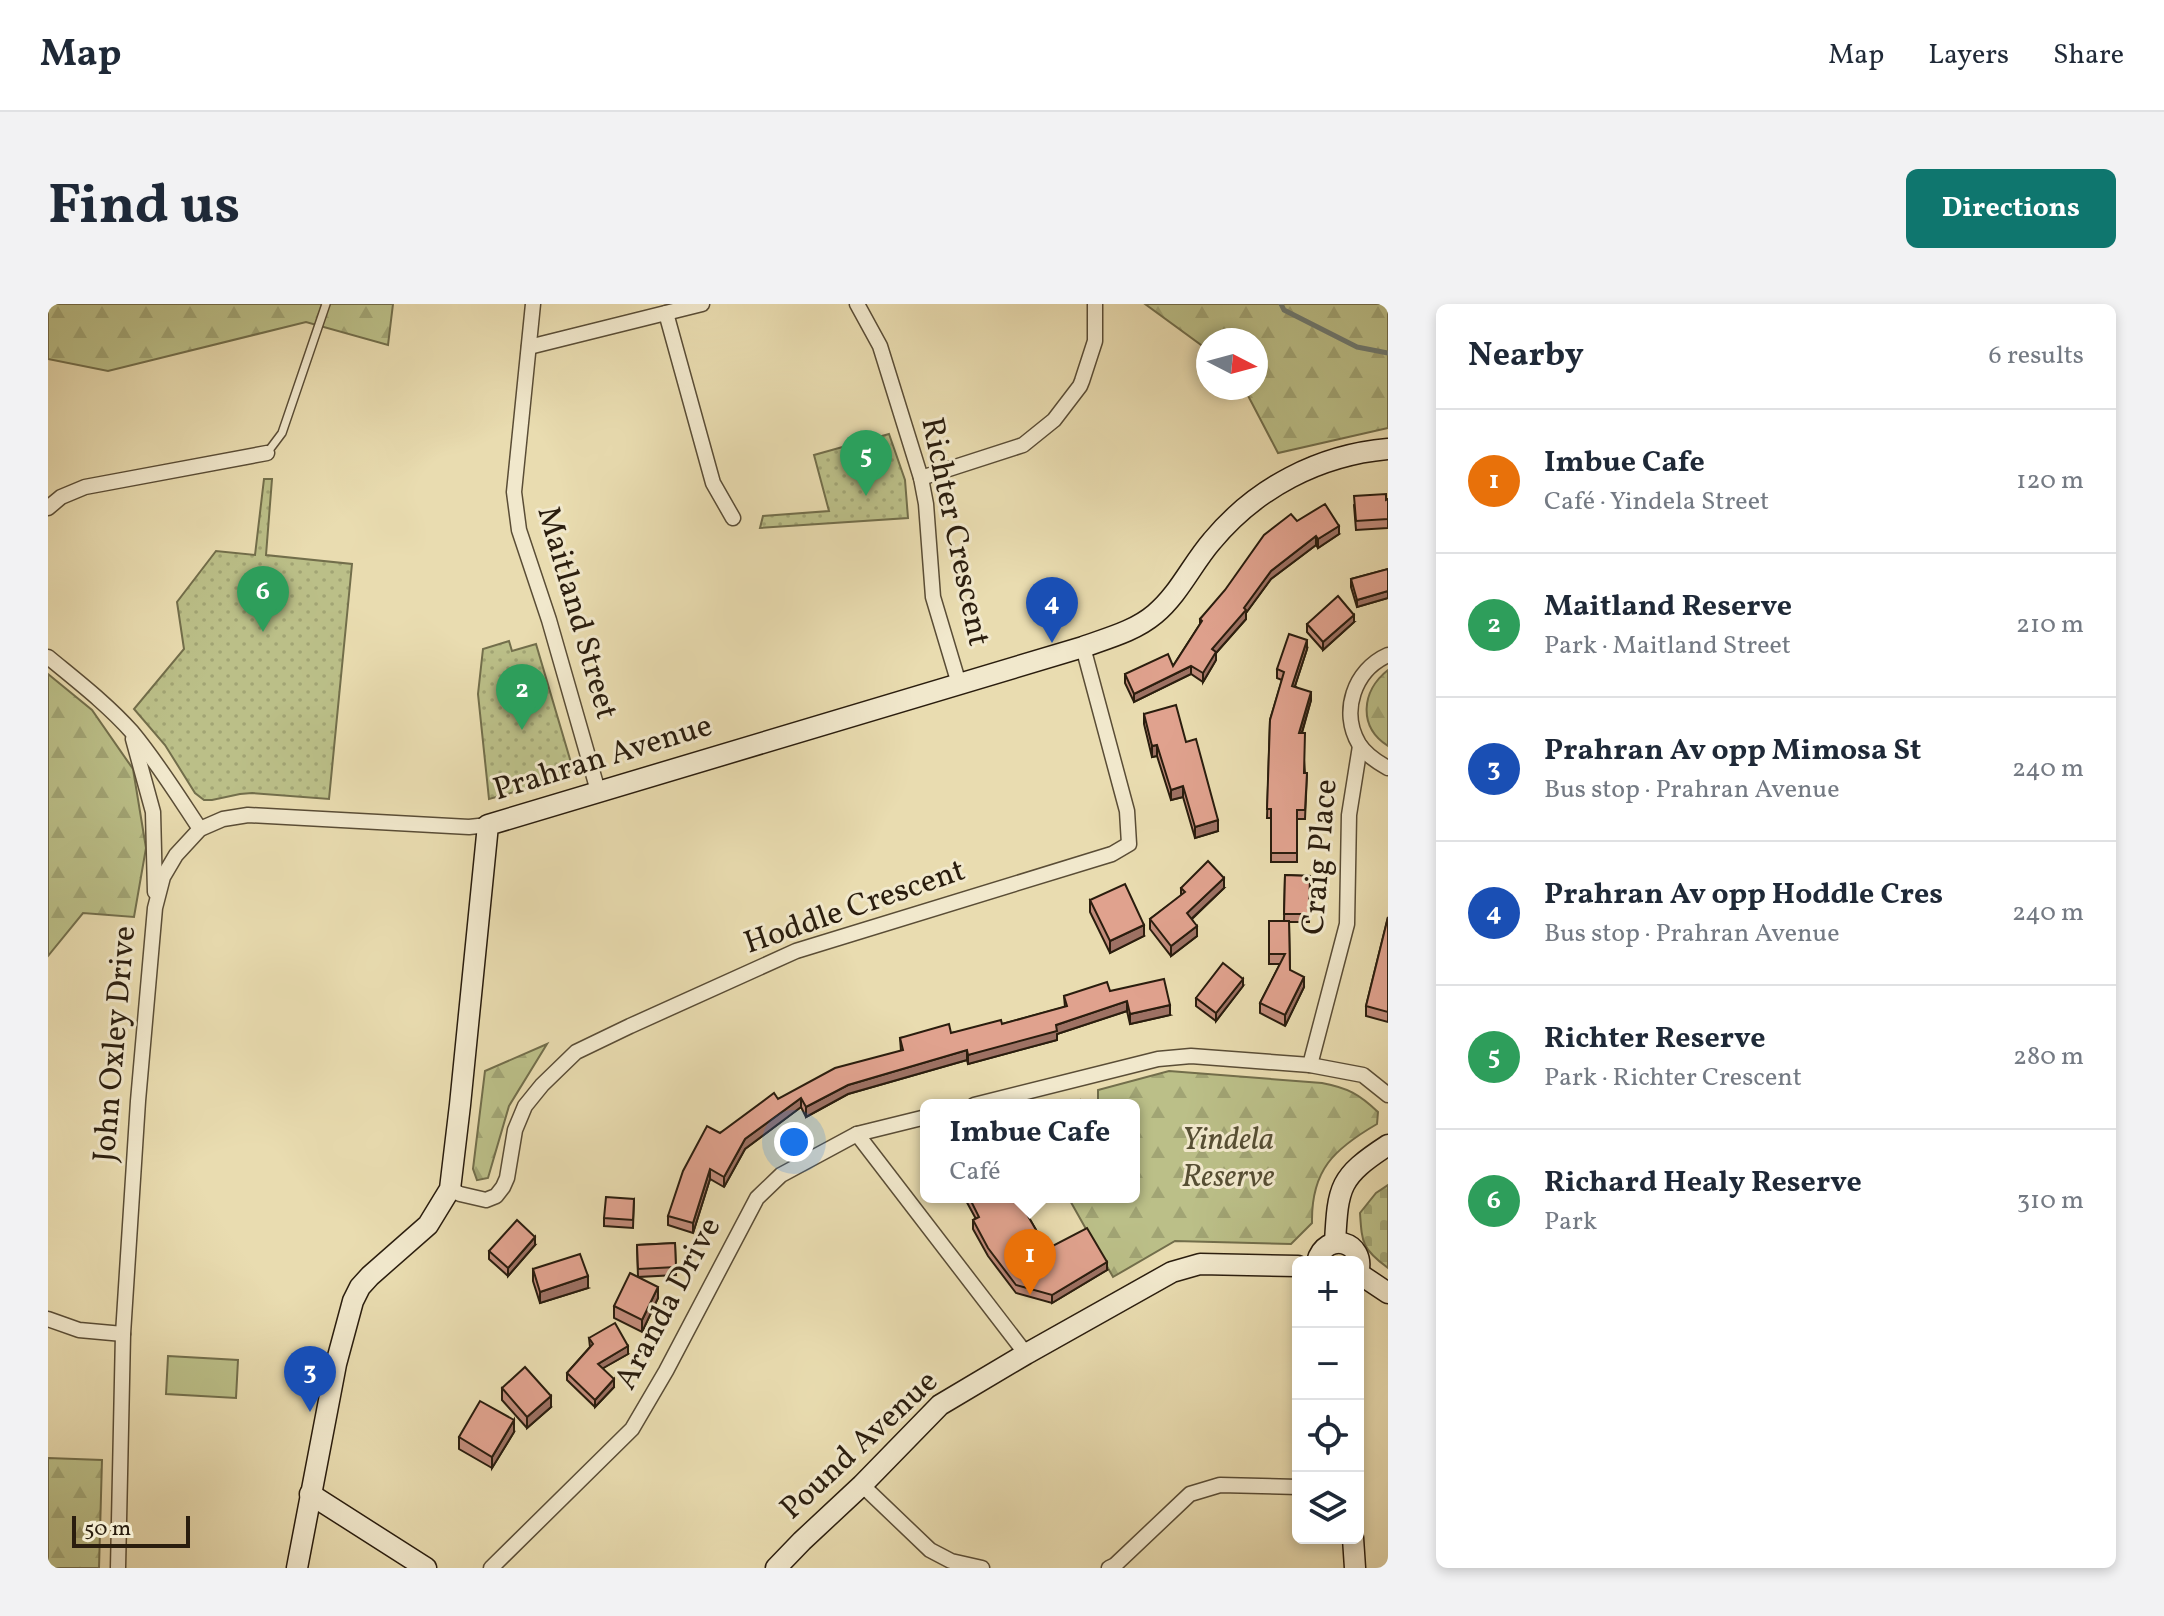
<!DOCTYPE html>
<meta charset="utf-8">
<style>
body{margin:0;font-family:Vollkorn,serif;background:#f2f2f3;color:#1f2937}
.controls{position:absolute;right:24px;bottom:24px;display:grid;overflow:hidden;border-radius:12px;box-shadow:0 4px 12px #0003}
.controls button{width:72px;height:72px;display:grid;place-items:center;padding:0;border:0;border-bottom:2px solid #e0e1e3;background:#fff;color:#1f2937;font:40px sans-serif}
.compass{position:absolute;left:1148px;top:24px;width:72px;height:72px;border-radius:50%;background:#fff;box-shadow:0 4px 12px #0003;rotate:96deg}
.scale{position:absolute;left:24px;bottom:20px;width:118px;box-sizing:border-box;padding-left:8px;border:4px solid #2a1d0e;border-top:0;font-size:22px;line-height:28px;white-space:nowrap;color:#2a1d0e;-webkit-text-stroke:6px #f1e8cc;paint-order:stroke}
.you{position:absolute;left:746px;top:838px;width:28px;height:28px;margin:-20px;border:6px solid #fff;border-radius:50%;background:#1a73e8;box-shadow:0 0 0 12px #1a73e833}
.badge{display:grid;place-items:center;width:52px;height:52px;border-radius:50%;background:#0f766e;color:#fff;font-size:26px;font-weight:700}
.pin{position:absolute;translate:-50% -66px;filter:drop-shadow(0 2px 4px #0008)}
.pin::after{content:'';position:absolute;top:42px;width:28px;height:24px;background:inherit;clip-path:polygon(0 0,100% 0,50% 100%)}
.popup{position:absolute;left:872px;top:795px;width:220px;height:104px;box-sizing:border-box;display:grid;place-content:center;border-radius:12px;background:#fff;filter:drop-shadow(0 2px 6px #0005);font-size:26px;white-space:nowrap;color:#747a83}
.popup b{font-size:30px;color:#1f2937}
.popup::after{content:'';position:absolute;left:50%;top:100%;margin-left:-16px;border:16px solid transparent;border-top-color:#fff}
.list{margin:0;padding:0;list-style:none}
h2{display:flex;justify-content:space-between;align-items:center;height:104px;margin:0;padding:0 32px;font-size:34px}
h2 small{font-size:26px;font-weight:400;color:#747a83}
.list li{display:grid;grid-template-columns:52px 1fr auto;gap:24px;align-items:center;box-sizing:border-box;height:144px;padding:0 32px;border-top:2px solid #e0e1e3}
.list b{display:block;font-size:30px;white-space:nowrap}
.list p{margin:0;font-size:26px;white-space:nowrap;color:#747a83}
.list em{font-size:26px;font-style:normal;color:#747a83}
.icon{flex:none;width:44px;height:44px;fill:none;stroke:currentColor;stroke-width:2;stroke-linecap:round;stroke-linejoin:round}
.map{position:relative;flex:none;width:1340px;height:1264px;overflow:hidden;border-radius:12px}
header{display:flex;align-items:center;gap:48px;box-sizing:border-box;height:112px;padding:0 40px;background:#fff;border-bottom:2px solid #e0e1e3}
header strong{font-size:38px}
nav{display:flex;gap:44px;margin-inline-start:auto;font-size:28px}
.intro{display:flex;align-items:center;justify-content:space-between;box-sizing:border-box;height:192px;padding:0 48px}
h1{margin:0;font-size:56px}
.button{padding:20px 36px;border-radius:12px;background:#0f766e;color:#fff;font-size:28px;font-weight:700}
main{display:flex;gap:48px;padding:0 48px}
aside{flex:1;background:#fff;border-radius:12px;box-shadow:0 4px 12px #0003}
.map>svg:first-child{display:block}
.grass{fill:#bbbf88;stroke:#726e4b;stroke-width:2}
.forest{fill:url(#forest-firs);stroke:#726e4b;stroke-width:2}
.cemetery{fill:url(#cemetery-stones);stroke:#726e4b;stroke-width:2}
.park{fill:url(#park-dots);stroke:#726e4b;stroke-width:2}
.lines{fill:none;stroke-linecap:round;stroke-linejoin:round}
.stream{stroke:#6f7b73;stroke-width:5}
.lane-casing{stroke:#5a4d36;stroke-width:10}
.street-casing{stroke:#5a4d36;stroke-width:17}
.secondary-casing{stroke:#2a1d0e;stroke-width:23}
.lane{stroke:#f1e8cc;stroke-width:7}
.street{stroke:#f1e8cc;stroke-width:14}
.secondary{stroke:#f1e8cc;stroke-width:20}
.wall{fill:#c18b7a;stroke:#2a1d0e;stroke-width:2}
.shaded-wall{fill:#9d7163;stroke:#2a1d0e;stroke-width:2}
.building{fill:#e0a28e;stroke:#2a1d0e;stroke-width:2}
.labels{text-anchor:middle;dominant-baseline:central;stroke-width:6;stroke-linejoin:round;paint-order:stroke}
.street-label{font-size:32px;fill:#2a1d0e;stroke:#f1e8cc}
.park-label{font-size:32px;font-style:italic;fill:#564e33;stroke:#f1e8cc}
</style>
<header>
<strong>Map</strong>
<nav><a>Map</a><a>Layers</a><a>Share</a></nav>
</header>
<div class="intro"><h1>Find us</h1><a class="button">Directions</a></div>
<main>
<div class="map">
<svg width="1340" height="1264" viewBox="0 0 1340 1264">
<defs>
<pattern id="forest-firs" width="22" height="20" patternUnits="userSpaceOnUse" patternTransform="scale(2)"><rect width="22" height="20" fill="#bbbf88"/><path d="M5 1l3.5 6h-7zM16 11l3.5 6h-7z" fill="#a1a474"/></pattern>
<pattern id="cemetery-stones" width="16" height="16" patternUnits="userSpaceOnUse" patternTransform="scale(2)"><rect width="16" height="16" fill="#bbbf88"/><path d="M2 7V4a2 2 0 0 1 4 0v3zM10 15v-3a2 2 0 0 1 4 0v3z" fill="#a1a474"/></pattern>
<pattern id="park-dots" width="8" height="8" patternUnits="userSpaceOnUse" patternTransform="scale(2)"><rect width="8" height="8" fill="#bbbf88"/><path d="M2 2h.1M6 6h.1" fill="none" stroke="#a1a474" stroke-width="1.8" stroke-linecap="round"/></pattern>
</defs>
<rect width="100%" height="100%" fill="#e9dcb0"/>
<filter id="stains"><feTurbulence type="fractalNoise" baseFrequency=".0025" numOctaves="4"/><feColorMatrix values="0 0 0 0 .2 0 0 0 0 .09 0 0 0 0 .02 0 0 0 .5 -.17"/></filter>
<radialGradient id="worn" r=".72"><stop offset=".6" stop-color="#630" stop-opacity="0"/><stop offset="1" stop-color="#630" stop-opacity=".3"/></radialGradient>
<path class="grass" d="M120,1052l70,4 -2,38 -70,-4z"/>
<g class="forest">
<path d="M0,0h345l-5,41 -82,-23 -198,49 -60,-12z"/>
<path d="M1097,0h243v124l-110,25 -34,-65h12v-48h-48v10z"/>
<path d="M1340,366v76c-30,-19 -27,-55 0,-76z"/>
<path d="M0,370l44,36 41,59 13,79 -12,69 -51,-4 -35,43z"/>
<path d="M499,740l-38,62 -21,72 -11,2 -4,-11 12,-98z"/>
<path d="M1121,767l153,12c26,5 37,11 56,29l-1,12c-43,25 -66,46 -65,99l-21,21 -116,-3 -62,36 -45,-80h66v-92h-36v-15z"/>
<path d="M0,1154l54,2 -3,108h-51z"/>
</g>
<path class="cemetery" d="M1340,881v83c-26,-19 -26,-25 -28,-55l16,-20z"/>
<g class="park">
<path d="M841,130l16,46 3,38 -148,10 3,-12 66,-5 -15,-56z"/>
<path d="M216,175h8l-6,76 86,9 -23,235 -77,-6 -12,1 -28,6h-8l-9,-7 -30,-48 -31,-36 50,-60 -7,-47 39,-51 39,4z"/>
<path d="M461,337l3,10 24,-7 36,122 -7,12 -76,21 -11,-105 5,-45z"/>
</g>
<g class="lines">
<path class="stream" d="M1233,0l3,6 73,37 31,6"/>
<defs>
<path id="lane" d="M219,149l15,-20 44,-129"/>
<g id="street">
<path d="M485,0l-19,188 5,38 30,90 49,171"/>
<path d="M809,0l23,42 41,132 5,26 7,93 26,87"/>
<path d="M618,9l47,170 20,35"/>
<path d="M481,43l173,-43"/>
<path d="M873,174l102,-33 31,-25 26,-34 2,-5 13,-40v-37"/>
<path d="M0,204l13,-11 24,-10 182,-34"/>
<path d="M1340,351c-34,15 -48,57 -29,89 7,11 18,18 29,24"/>
<path d="M0,353c29,24 59,47 84,75 25,30 46,64 68,97"/>
<path d="M85,435l20,73 2,80"/>
<path d="M1262,761l37,-141 2,-109 11,-69"/>
<path d="M926,801l184,-46 33,-3 119,9 53,10 25,20"/>
<path d="M809,830l169,220"/>
<path d="M402,885l10,5 26,6 10,-4 7,-9 4,-9 8,-48 10,-24 17,-21 34,-33 54,-26 166,-75 316,-97 17,-10 -2,-33 -44,-164"/>
<path d="M0,1015l31,11 44,4"/>
<path d="M814,1181l68,65 21,11 31,7"/>
<path d="M70,1264l5,-234 15,-233 17,-193 8,-31 13,-22 24,-26 23,-10 25,-4 221,12 19,-2"/>
<path d="M443,1264l141,-139 34,-58 91,-173 24,-23 76,-41 69,-17"/>
<path d="M1061,1264l6,-3 75,-71 30,-9 78,2"/>
</g>
<g id="secondary">
<path d="M1287,939c3,-57 4,-66 53,-98"/>
<path d="M1269,958c8,-32 50,-21 41,11"/>
<path d="M1310,969l30,20"/>
<path d="M262,1190l116,74"/>
<path d="M1305,1234l2,30"/>
<path d="M249,1264l39,-204 17,-63 7,-14 10,-11 58,-51 22,-36 10,-84 28,-280 595,-178c25,-9 52,-16 72,-33 24,-20 37,-50 57,-73 44,-53 107,-86 176,-92"/>
<path d="M728,1264l26,-27 60,-56 78,-80 86,-51 146,-82 28,-8 98,2"/>
</g>
</defs>
<use href="#lane" class="lane-casing"/>
<use href="#street" class="street-casing"/>
<use href="#secondary" class="secondary-casing"/>
<use href="#lane" class="lane"/>
<use href="#street" class="street"/>
<use href="#secondary" class="secondary"/>
</g>
<g class="wall">
<path d="M1340,195v29l-32,2 -2,-25z"/>
<path d="M1249,217l42,13 -21,14 -2,-3 -45,34 -25,34v6l-30,34v7l-13,22 -12,-8 -57,28 -9,-19v-9l48,-8 27,-42v-5z"/>
<path d="M1340,265v29l-31,9 -6,-20v-8z"/>
<path d="M1306,318l-31,28 -16,-18v-8z"/>
<path d="M1259,345l-12,37 16,14 -9,33 3,40h2l-2,46h-8v43h-26v-44h-4l3,-98 12,-40 -5,-2v-9z"/>
<path d="M1096,410l42,28 32,89 -23,7 -12,-41 -12,3 -14,-44 -5,1 -8,-33z"/>
<path d="M1237,571l25,1 -1,46h-20l1,48 14,17 -19,39 -25,-13v-10l20,-39h-11v-43h15z"/>
<path d="M1133,584h43l-32,31 5,17 -26,20 -21,-27v-10l31,-23z"/>
<path d="M1042,596l54,36 -34,17 -20,-41z"/>
<path d="M1340,613v105l-22,-6v-10z"/>
<path d="M1195,682l-27,35 -20,-15v-8z"/>
<path d="M1062,687l60,24 -40,9 -3,-13 -70,23v6l-89,24 -1,-4 -119,34 -42,23 -5,-10 -56,42 -21,38 -14,-8 -17,54 -25,-8v-9l52,-83 58,-34 123,-48 -1,-13 51,-5 51,-9 63,-17 -1,-11z"/>
<path d="M878,834v17l-4,-7v-8z"/>
<path d="M916,893h53l30,52 60,21 -55,33 -36,-10 -28,-37 -15,-27v-9l3,-1z"/>
<path d="M586,895l-1,29 -29,-2v-8z"/>
<path d="M627,939l1,32 -37,2 19,21 -16,34 -28,-14v-12l24,-29 -1,-32z"/>
<path d="M487,941l-27,31 -19,-17v-8z"/>
<path d="M485,965l55,19 -48,15 -7,-22z"/>
<path d="M541,1034l39,16 -25,14 11,19 -19,20 -28,-27v-7l23,-26z"/>
<path d="M454,1084l49,19 -24,21 -25,-28z"/>
<path d="M466,1128l-22,36 -33,-19v-12z"/>
</g>
<g class="shaded-wall">
<path d="M1291,222v8l-21,14v-9z"/>
<path d="M1268,232v9l-45,34 -25,34v6l-30,34v7l-13,22v-9l9,-24 59,-78z"/>
<path d="M1340,287v7l-31,9v-7z"/>
<path d="M1306,311v7l-31,28v-8z"/>
<path d="M1259,336v9l-15,46v-9z"/>
<path d="M1143,362v8l-57,28v-8z"/>
<path d="M1263,388v8l-12,42v-9z"/>
<path d="M1109,441v11l-5,1v-11z"/>
<path d="M1135,482v11l-12,3v-10z"/>
<path d="M1170,516v11l-23,7v-11z"/>
<path d="M1176,574v10l-37,35v-10z"/>
<path d="M1096,621v11l-34,17v-12z"/>
<path d="M1149,622v10l-26,20v-10z"/>
<path d="M1256,673v10l-19,39v-11z"/>
<path d="M1195,675v7l-27,35v-8z"/>
<path d="M1079,697v10l-70,23v6l-89,24v-9z"/>
<path d="M1122,701v10l-40,9v-10z"/>
<path d="M919,746v10l-119,34 -42,23v-10l42,-22z"/>
<path d="M753,794v9l-56,42 -21,38v-10l21,-38z"/>
<path d="M662,865v10l-17,54v-10z"/>
<path d="M487,933v8l-27,31v-8z"/>
<path d="M1059,958v8l-55,33v-8z"/>
<path d="M540,972v12l-48,15v-11z"/>
<path d="M610,983v11l-16,34v-12z"/>
<path d="M580,1042v8l-30,17v-7z"/>
<path d="M566,1075v8l-19,20v-7z"/>
<path d="M503,1092v11l-24,21v-11z"/>
<path d="M466,1116v12l-22,36v-11z"/>
</g>
<g class="building">
<path d="M1338,190v6l2,-1v20l-32,2 -2,-25z"/>
<path d="M1277,200l14,22 -21,13 -2,-3 -45,35 -27,37 2,2 -34,39 4,3 -13,21 -12,-7 -57,28 -9,-20 43,-20 5,12 29,-45 -2,-2 25,-29 39,-55 27,-21 6,7z"/>
<path d="M1340,265v22l-31,9 -6,-21z"/>
<path d="M1290,292l16,19 -31,27 -16,-18z"/>
<path d="M1241,330l18,6 -15,46 19,6 -12,41h6l-1,40h3l-2,37h-8v43h-26v-44h-4l3,-89 14,-48 -7,-3z"/>
<path d="M1128,401l10,37 10,-3 22,81 -23,7 -12,-41 -12,4 -14,-45 -5,1 -8,-32z"/>
<path d="M1160,557l16,17 -37,35 10,13 -26,20 -21,-27 35,-27 -4,-4z"/>
<path d="M1237,571l25,1 -1,38h-25z"/>
<path d="M1077,580l19,41 -34,16 -20,-41z"/>
<path d="M1340,613v95l-22,-6z"/>
<path d="M1221,617h20l1,49 14,7 -19,38 -25,-12 25,-49h-16z"/>
<path d="M1175,659l20,16 -27,34 -20,-15z"/>
<path d="M1116,675l6,26 -40,9 -3,-13 -71,24 1,6 -89,24 -1,-5 -119,35 -42,22 -5,-9 -56,41 -21,38 -14,-8 -17,54 -25,-7 15,-45 24,-45 13,7 54,-40 4,6 57,-31 68,-18 -3,-12 49,-14 2,9 50,-13 1,4 65,-18 -3,-10 43,-14 3,9z"/>
<path d="M1032,796l1,5h-23z"/>
<path d="M558,893l28,2 -1,21 -29,-2z"/>
<path d="M921,893h48l30,52 40,-21 20,34 -55,33 -36,-10 -28,-37 -15,-28 6,-3z"/>
<path d="M469,916l18,17 -27,31 -19,-17z"/>
<path d="M627,939l1,24 -38,2 -1,-24z"/>
<path d="M532,950l8,22 -48,16 -7,-23z"/>
<path d="M582,969l28,14 -16,33 -28,-14z"/>
<path d="M567,1019l13,23 -30,18 16,15 -19,21 -28,-27 26,-29 -4,-6z"/>
<path d="M477,1063l26,29 -24,21 -25,-29z"/>
<path d="M432,1097l34,19 -22,37 -33,-20z"/>
</g>
<g class="labels">
<g class="street-label">
<text transform="translate(906 228) rotate(78)">Richter Crescent</text>
<text transform="translate(528 309) rotate(74)">Maitland Street</text>
<text transform="translate(555 455) rotate(-17)">Prahran Avenue</text>
<text transform="translate(1273 553) rotate(-85)">Craig Place</text>
<text transform="translate(807 604) rotate(-19)">Hoddle Crescent</text>
<text transform="translate(68 740) rotate(-85)">John Oxley Drive</text>
<text transform="translate(621 1000) rotate(-62)">Aranda Drive</text>
<text transform="translate(812 1142) rotate(-43)">Pound Avenue</text>
</g>
<g class="park-label">
<text x="1180" y="837">Yindela<tspan x="1180" dy="37">Reserve</tspan></text>
</g>
</g>
<rect width="100%" height="100%" filter="url(#stains)"/>
<rect width="100%" height="100%" fill="url(#worn)"/>
</svg>
<div class="controls">
<button>+</button>
<button>−</button>
<button><svg class="icon" aria-label="locate" viewBox="0 0 24 24"><circle cx="12" cy="12" r="6"/><path d="M12 2v4M12 18v4M2 12h4M18 12h4"/></svg></button>
<button><svg class="icon" aria-label="layers" viewBox="0 0 24 24"><path d="M12 4l9 5-9 5-9-5zM3 14l9 5 9-5"/></svg></button>
</div>
<svg class="compass" viewBox="-18 -18 36 36"><path d="M0-13l5 13h-10z" fill="#e53935"/><path d="M0 13l5-13h-10z" fill="#747a83"/></svg>
<div class="scale">50 m</div>
<div class="you"></div>
<div class="pin badge" style="left:982px;top:991px;background:#e8710a">1</div>
<div class="popup"><b>Imbue Cafe</b>Café</div>
<div class="pin badge" style="left:474px;top:426px;background:#2e9e5b">2</div>
<div class="pin badge" style="left:262px;top:1108px;background:#1a4fb4">3</div>
<div class="pin badge" style="left:1004px;top:339px;background:#1a4fb4">4</div>
<div class="pin badge" style="left:818px;top:192px;background:#2e9e5b">5</div>
<div class="pin badge" style="left:215px;top:328px;background:#2e9e5b">6</div>
</div>
<aside>
<h2>Nearby<small>6 results</small></h2>
<ul class="list">
<li><span class="badge" style="background:#e8710a">1</span><div><b>Imbue Cafe</b><p>Café · Yindela Street</p></div><em>120 m</em></li>
<li><span class="badge" style="background:#2e9e5b">2</span><div><b>Maitland Reserve</b><p>Park · Maitland Street</p></div><em>210 m</em></li>
<li><span class="badge" style="background:#1a4fb4">3</span><div><b>Prahran Av opp Mimosa St</b><p>Bus stop · Prahran Avenue</p></div><em>240 m</em></li>
<li><span class="badge" style="background:#1a4fb4">4</span><div><b>Prahran Av opp Hoddle Cres</b><p>Bus stop · Prahran Avenue</p></div><em>240 m</em></li>
<li><span class="badge" style="background:#2e9e5b">5</span><div><b>Richter Reserve</b><p>Park · Richter Crescent</p></div><em>280 m</em></li>
<li><span class="badge" style="background:#2e9e5b">6</span><div><b>Richard Healy Reserve</b><p>Park</p></div><em>310 m</em></li>
</ul>
</aside>
</main>
